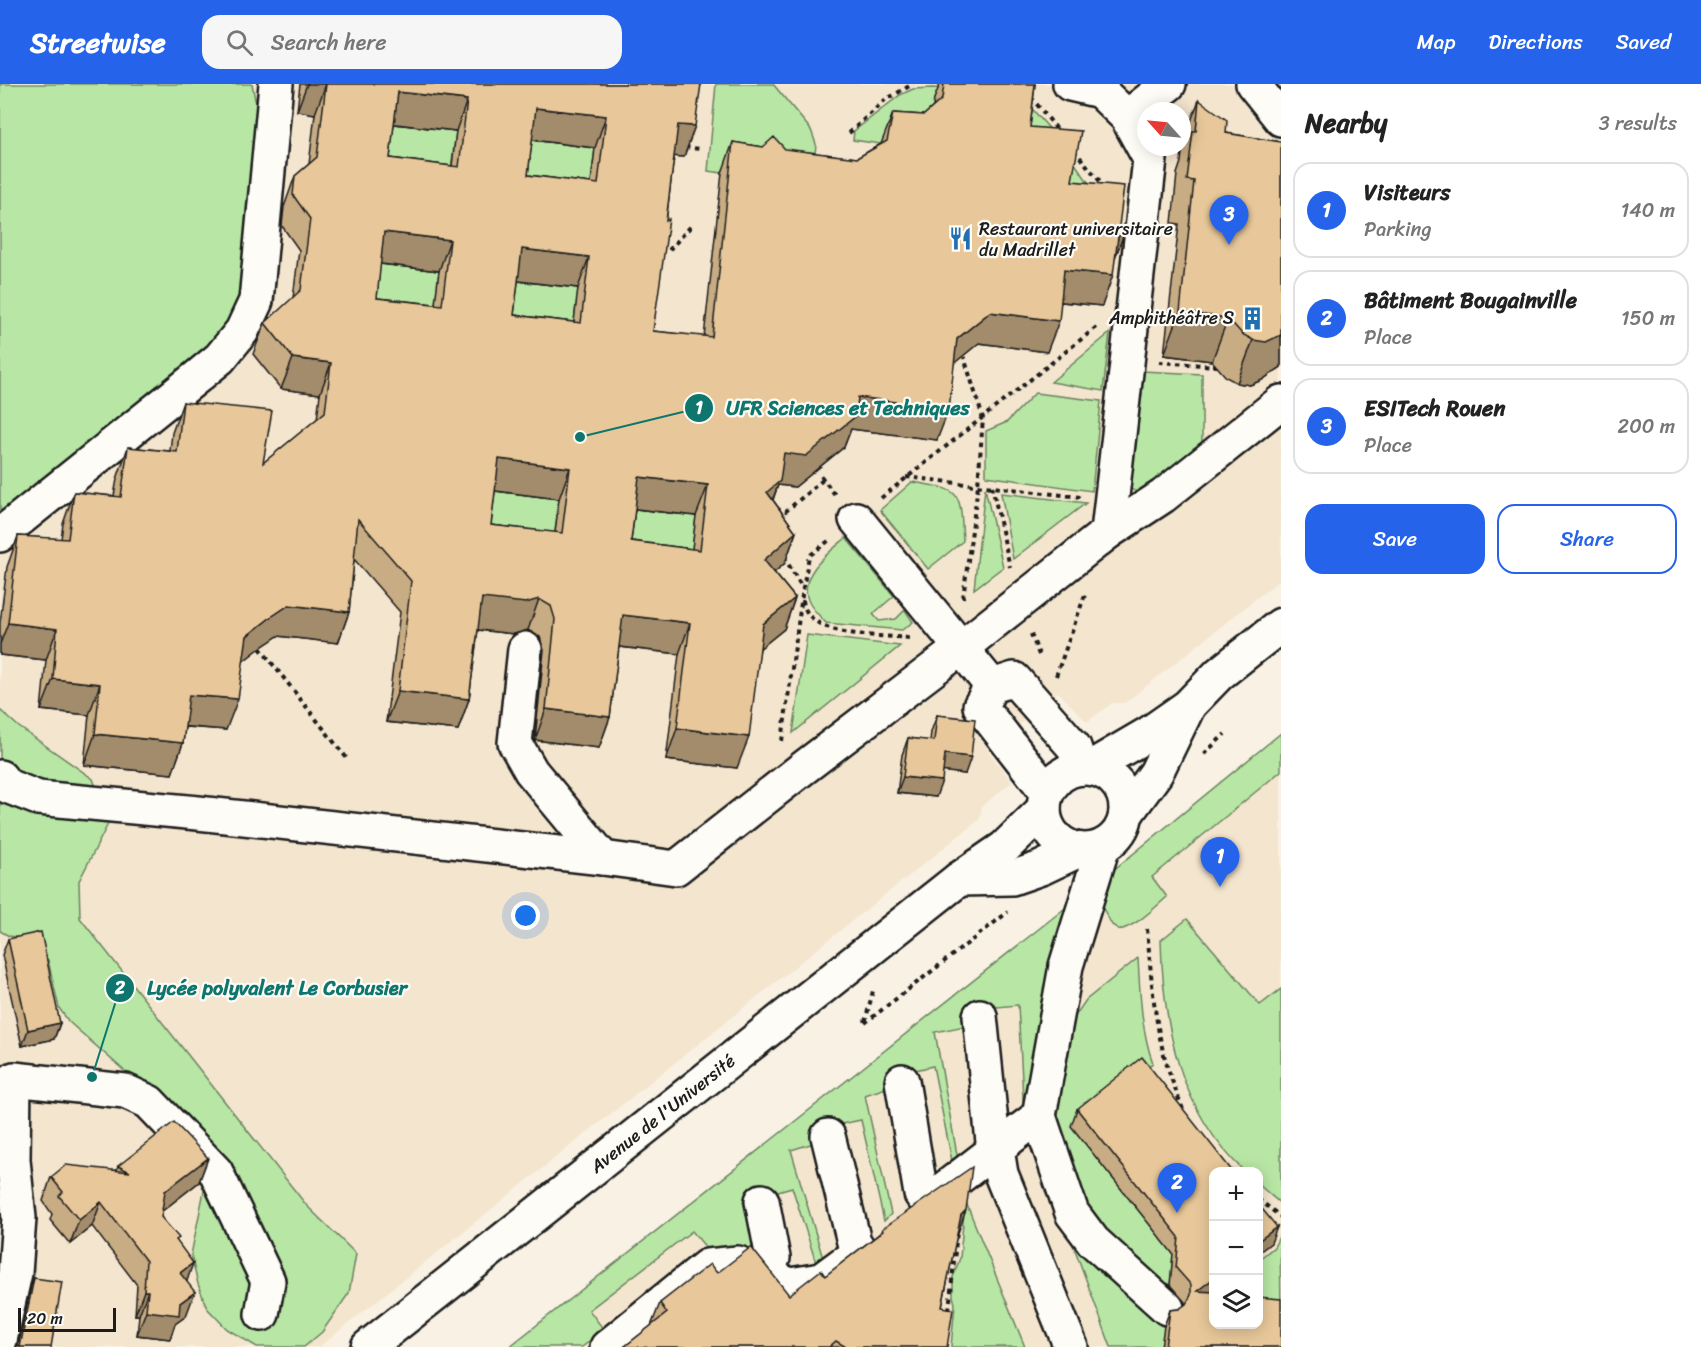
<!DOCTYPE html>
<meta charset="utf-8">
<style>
body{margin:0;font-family:Sriracha,sans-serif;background:#f6f6f6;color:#222}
.controls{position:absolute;right:18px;bottom:18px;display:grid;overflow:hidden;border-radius:12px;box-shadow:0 3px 15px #0003}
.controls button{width:54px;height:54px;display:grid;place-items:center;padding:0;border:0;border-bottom:2px solid #e0e0e0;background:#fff;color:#222;font:30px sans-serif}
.compass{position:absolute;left:1137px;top:18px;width:54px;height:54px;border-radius:50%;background:#fff;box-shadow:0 3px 15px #0003;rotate:297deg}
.scale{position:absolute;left:18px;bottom:15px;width:98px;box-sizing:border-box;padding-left:6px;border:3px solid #1c1c1c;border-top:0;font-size:16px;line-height:21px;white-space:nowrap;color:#1c1c1c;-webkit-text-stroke:4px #fdfcf7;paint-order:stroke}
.you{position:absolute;left:526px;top:832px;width:21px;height:21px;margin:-15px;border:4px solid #fff;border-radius:50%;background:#1a73e8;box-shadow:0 0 0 9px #1a73e833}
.badge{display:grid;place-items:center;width:39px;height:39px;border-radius:50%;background:#2563eb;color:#fff;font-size:20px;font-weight:700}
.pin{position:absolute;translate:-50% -50px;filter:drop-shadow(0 2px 3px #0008)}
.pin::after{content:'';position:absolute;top:32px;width:21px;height:18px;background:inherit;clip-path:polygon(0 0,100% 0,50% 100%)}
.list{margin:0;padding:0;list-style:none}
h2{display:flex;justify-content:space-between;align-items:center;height:78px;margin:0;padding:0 24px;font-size:26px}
h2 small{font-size:20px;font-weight:400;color:#767676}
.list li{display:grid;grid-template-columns:39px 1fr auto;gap:18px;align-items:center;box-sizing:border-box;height:96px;margin:0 12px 12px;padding:0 12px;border:2px solid #e0e0e0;border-radius:18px}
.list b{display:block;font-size:22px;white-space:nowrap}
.list p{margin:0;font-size:20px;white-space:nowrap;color:#767676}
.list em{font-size:20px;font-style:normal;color:#767676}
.actions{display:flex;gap:12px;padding:18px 24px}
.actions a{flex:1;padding:14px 0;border:2px solid #2563eb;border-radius:18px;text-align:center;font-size:21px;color:#2563eb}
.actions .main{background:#2563eb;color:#fff}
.icon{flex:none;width:33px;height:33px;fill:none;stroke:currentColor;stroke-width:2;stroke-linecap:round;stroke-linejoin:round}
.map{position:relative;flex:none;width:1281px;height:1263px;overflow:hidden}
header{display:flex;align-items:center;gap:36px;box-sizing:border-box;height:84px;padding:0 30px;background:#2563eb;color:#fff}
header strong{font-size:28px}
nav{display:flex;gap:33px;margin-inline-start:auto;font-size:21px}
.search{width:420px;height:54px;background:#f6f6f6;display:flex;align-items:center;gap:15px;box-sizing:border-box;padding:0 21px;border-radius:18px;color:#767676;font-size:22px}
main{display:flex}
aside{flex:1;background:#fff}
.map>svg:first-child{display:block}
.built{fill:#f4e5ce;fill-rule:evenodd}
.green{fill:#b8e7a5;stroke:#6a8260;stroke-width:1.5}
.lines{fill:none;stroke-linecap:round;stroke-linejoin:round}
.minor-casing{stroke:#1c1c1c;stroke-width:38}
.path{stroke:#1c1c1c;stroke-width:4;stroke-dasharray:4.5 4.5;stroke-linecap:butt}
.minor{stroke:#fdfcf7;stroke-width:33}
.wall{fill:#c8ac84;stroke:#1c1c1c;stroke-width:1.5;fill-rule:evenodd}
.shaded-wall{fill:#a28c6c;stroke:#1c1c1c;stroke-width:1.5}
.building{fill:#e8c89a;stroke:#1c1c1c;stroke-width:1.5;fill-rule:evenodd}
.labels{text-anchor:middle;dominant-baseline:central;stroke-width:4.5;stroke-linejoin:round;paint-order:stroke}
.poi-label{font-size:18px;fill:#1c1c1c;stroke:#fdfcf7;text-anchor:start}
.street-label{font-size:18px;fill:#1c1c1c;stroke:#fdfcf7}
.leader{fill:none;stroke:#0f766e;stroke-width:2}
.callout-dot{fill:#0f766e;stroke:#fdfcf7;stroke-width:2}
.mark-label{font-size:18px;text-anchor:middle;font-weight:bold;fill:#fff}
.callout-label{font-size:20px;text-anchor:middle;font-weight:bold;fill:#0f766e;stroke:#fdfcf7;stroke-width:4.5;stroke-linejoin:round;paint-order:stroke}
</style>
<header>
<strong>Streetwise</strong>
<div class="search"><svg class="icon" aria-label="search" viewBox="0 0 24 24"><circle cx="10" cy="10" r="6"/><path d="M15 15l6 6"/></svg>Search here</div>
<nav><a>Map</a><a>Directions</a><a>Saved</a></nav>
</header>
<main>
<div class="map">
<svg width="1281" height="1263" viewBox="0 0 1281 1263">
<rect width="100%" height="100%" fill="#f9f2e4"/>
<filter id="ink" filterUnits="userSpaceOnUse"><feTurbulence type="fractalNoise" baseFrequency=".0167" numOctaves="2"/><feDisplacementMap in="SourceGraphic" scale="12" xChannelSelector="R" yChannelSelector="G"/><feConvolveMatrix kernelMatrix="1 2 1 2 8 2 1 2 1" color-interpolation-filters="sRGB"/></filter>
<g filter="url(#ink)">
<g class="built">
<path d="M0,0h1281v495l-156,124h-13l-25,19 -29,-30 -70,59 24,31 -30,24 -2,13 -661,528h-319zM1146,27h36v36h-36z"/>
<path d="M1281,649v614h-772l583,-459zM1214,1088h44v152h-44z"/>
</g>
<g class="green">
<path d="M0,0h252l11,55 -21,146 -13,42 -27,33 -202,162z"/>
<path d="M716,0h57l38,46 5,14 -4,41 -104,-14z"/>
<path d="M932,4l43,2 52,13 27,31 59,83 -179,-118 -3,31 -50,14 -28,-4 1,-9 46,-36 13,-6z"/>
<path d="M387,39l69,8 -9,67 -69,-9z"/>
<path d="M525,55l70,9 -8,67 -70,-8z"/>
<path d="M373,179l66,8 -8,66 -66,-8z"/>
<path d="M510,196l68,8 -8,66 -67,-15z"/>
<path d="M1110,249l-7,58 -52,-9z"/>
<path d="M1141,287l61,3v76c-13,11 -61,61 -75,34z"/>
<path d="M1035,309l66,8 -9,90 -106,-15v-45l21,-9z"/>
<path d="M912,398c51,8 48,8 51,59l-35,28 -48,-59z"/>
<path d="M985,404l18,79 -29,22z"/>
<path d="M488,406l71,9 -8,65 -71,-7z"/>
<path d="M1001,409l85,10 -73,56z"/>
<path d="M628,424l68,8 -8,65 -68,-8z"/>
<path d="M846,454l48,58 -21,18 6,7 17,-2 9,-9 8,12 -11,8 -76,-7c-5,-6 -12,-12 -16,-19 -15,-27 18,-51 36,-66z"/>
<path d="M807,551l93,11 -107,87z"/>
<path d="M0,626l19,17 74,52 16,43 -30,59 1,37 227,288 49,48 -7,39 -27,39 -18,15h-47l-30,-18 -20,-21 -9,-24 -7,-29 15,-74 -69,-99 -68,-60 -10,-14 -11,-48 -20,-21 -19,-3 -9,-5z"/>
<path d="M1281,649v38l-129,106 15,20c-15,13 -28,27 -47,33l-8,-5 -13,-24 12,-29z"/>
<path d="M1069,821l-45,212 -6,-112 -54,5 1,16 -30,6 24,134 -5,5 -21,-105 -48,11 1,11 -21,7 26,119 -7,7 -23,-101 -48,10 1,13 -23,7 33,112 -7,4 -25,-79 -49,14 11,48 -46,1 -16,-19 -103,79 15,20 -22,17h-73z"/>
<path d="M1187,835l73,86 21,-16v215l-22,-19 -1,-13 -14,-1c-65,-61 -81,-145 -83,-231z"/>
<path d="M1138,874c2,35 3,72 15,105l-17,11 37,180 -4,40 -88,-82 -27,-72 1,-38 11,-63 9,-23 11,-16z"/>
<path d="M965,1116l60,147h-74l4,-43 -2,-8v-19l7,-19z"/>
<path d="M1058,1120l35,54 72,70 -3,19h-51z"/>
<path d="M1280,1151l1,77 -22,-2 -1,-50 16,-13z"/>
</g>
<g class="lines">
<defs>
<g id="minor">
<path d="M1253,0l28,35"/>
<path d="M1127,33l42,-33"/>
<path d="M856,435l136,167"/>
<path d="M1108,448l55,-36 118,-94"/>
<path d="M0,451l197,-158 23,-19 22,-27 14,-30 20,-217"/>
<path d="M525,565l-10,94 16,28 72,87"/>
<path d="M1090,684l58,-34 40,-28 31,-32 62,-49"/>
<circle cx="1085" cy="725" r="41"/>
<path d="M0,693l7,9 31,12 160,15 405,45 73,10 126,-99 159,-121 147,-116 42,-373 -23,-42 -27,-26 -30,-7"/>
<path d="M1047,708l-67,-86 12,-20 22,-7 60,68 7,21"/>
<path d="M1126,730l30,-41 32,-66"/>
<path d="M1103,762l-37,120 -27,150 33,97 21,28 74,67"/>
<path d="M959,795l53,-1 29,-10 38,-18"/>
<path d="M980,932l13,126 4,7 4,25 70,173"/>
<path d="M902,997l19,113 6,8"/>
<path d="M828,1052l26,106 6,9"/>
<path d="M936,1111l103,-79"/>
<path d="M762,1117l11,57 -8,17"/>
<path d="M0,1256l15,-67 4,-55 -6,-58 1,-81 111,12 24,11 67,70 52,109 -6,33"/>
<path id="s1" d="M368,1263l591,-468 45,-31 40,-39"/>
<path d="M607,1263l100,-81 31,-3 52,22 31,-5 23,-17"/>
</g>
</defs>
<use href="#minor" class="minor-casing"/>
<g class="path">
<path d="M1031,13l29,36"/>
<path d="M849,49l36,-33 28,-16"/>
<path d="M685,63l15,2"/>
<path d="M1074,66l30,36"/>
<path d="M669,166l23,-25"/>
<path d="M1159,278l58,4"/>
<path d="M821,392l15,20"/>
<path d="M906,393l174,20"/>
<path d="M992,402l18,81"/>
<path d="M881,414l217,-172"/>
<path d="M776,425l10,2 38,-32"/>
<path d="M784,473l19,32"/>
<path d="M963,514l15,-113 5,-67 -19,-61"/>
<path d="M803,516c3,39 78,35 108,38"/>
<path d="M1031,550l8,21"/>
<path d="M260,564l89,113"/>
<path d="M1056,592l30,-84"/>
<path d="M782,657l21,-153 6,-32 22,-17"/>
<path d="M1204,670l21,-20"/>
<path d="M1147,845c5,53 7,104 26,154 4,10 7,21 12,30"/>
<path d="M865,938l8,-31"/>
<path d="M865,939l143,-111"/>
<path d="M1258,1115l23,18"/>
<path d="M949,1226l8,-79"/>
</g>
<use href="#minor" class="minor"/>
</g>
<g class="wall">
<path d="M300,0h401l-17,73 -10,-1 -21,175 51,6 18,-164 11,-31 30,5 94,11 24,-14 12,-31 31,2 9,-8 1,-8 6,-15h95l-5,43 42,54 53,50 -10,27 -13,48 -41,-4 -14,50 -68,-9 -25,20 -17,77 -86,-11 -7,18 -49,40 -17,-2 -5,15 23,32 -11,31 -11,9 21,26 -11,31 -24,19 -23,120 -71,-8 13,-106 -60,-7 -9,70 -11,31 -64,-8 9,-90 -4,-13 -12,-7 -14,4 -36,-4 -9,69 -11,31 -72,-8 14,-110 -46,-53 -5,53 -11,31 -60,-7 -18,12 -17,13 -17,69 -41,-3 -2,16 -11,31 -88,-9 5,-50 -48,-5 5,-50 -46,-5v-32l7,-56 11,-31 43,3 2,-15 11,-32 40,4 3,-17 11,-32 42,4 2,-18 11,-31 80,61 54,-44 3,-25 -39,-5 -28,-35 12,-31 28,-25 6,-48 -17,-24 2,-19 11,-31 14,-12 6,-50 -18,-3zM394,40l62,7 -4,35 -62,-8zM532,56l63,8 -4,35 -63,-8zM380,180l59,7 -4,33 -58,-6zM518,197l60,7 -4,34 -60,-7zM495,407l64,8 -4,34 -64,-8zM635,425l61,7 -4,33 -61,-8z"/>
<path d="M1199,16l27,33 55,9v225l-19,13 -12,5 -13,-2 -11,-6 -14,-16 -48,-6 15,-131 -7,-1 5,-49 4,-12 2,-20z"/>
<path d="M937,631l28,59 -22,-3 -7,26 -39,-4 5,-38 6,-17 22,3 1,-9z"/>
<path d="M8,855l52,84 -6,16 -32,7 -20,-91z"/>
<path d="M1077,1025l137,63v118l-4,2 71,55h-120l3,-21 6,-16 9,-1 6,-4v-3l-15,-17 3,-31 -102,-128z"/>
<path d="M208,1074l-9,24 -37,29 -1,6 16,25 9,39v35l-11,8 -5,15 -33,-4 2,-20h-4l2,-30 -45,-59 -22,18 -20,-24 2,-6 -9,-13 8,-24 66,-7 1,-4z"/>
<path d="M882,1145l74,9 -14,69 5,40h-323l27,-21 9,-23 57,-30 72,22 36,-19 55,-43z"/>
<path d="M34,1194l17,69h-33l13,-61z"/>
</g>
<g class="shaded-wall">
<path d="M307,0h19l-11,30 -18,-3z"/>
<path d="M398,8l69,8 -11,31 -69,-8z"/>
<path d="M536,24l70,8 -11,32 -70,-9z"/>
<path d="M678,41l17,1 -11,31 -17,-1z"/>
<path d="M1125,147l-12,32 5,-26z"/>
<path d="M384,148l66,8 -11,31 -66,-8z"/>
<path d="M522,165l67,8 -11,31 -68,-8z"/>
<path d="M1064,186l49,5 -11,31 -49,-5z"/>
<path d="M990,228l69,9 -12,31 -68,-9 -33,27 11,-31z"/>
<path d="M1180,228l48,6 -16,43 -48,-6z"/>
<path d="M1281,251v32l-19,13 -12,5 -13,-2 16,-43z"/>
<path d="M293,274l38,5 -11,31 -39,-5z"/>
<path d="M858,313l91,12 -12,31 -86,-11 -7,18 -49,40 -17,-2 -10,27 -1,-20 17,-39z"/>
<path d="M499,375l71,9 -11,31 -71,-9z"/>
<path d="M639,393l69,8 -12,31 -68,-8z"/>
<path d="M796,448l-11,31 -32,28 11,-31z"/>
<path d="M482,514l57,1 -11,31 -14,4 -44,-5z"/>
<path d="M795,514l-11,31 -32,26 11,-31z"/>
<path d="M289,521l60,7 -11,31 -60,-7 -18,12 -24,19 11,-31 24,-19z"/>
<path d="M623,531l67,8 -11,31 -67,-8z"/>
<path d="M8,539l49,6 -11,31 -46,-5v-11z"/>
<path d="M53,595l47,5 -11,31 -48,-5z"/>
<path d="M398,607l71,8 -11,31 -72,-8z"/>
<path d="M189,611l49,4 -12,31 -48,-4z"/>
<path d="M546,625l64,8 -11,31 -64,-8z"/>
<path d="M677,644l72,9 -12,31 -71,-8z"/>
<path d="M95,650l88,9 -11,31 -88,-9z"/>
<path d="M945,670l26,3 -6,17 -26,-3z"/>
<path d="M903,693l39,4 -6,16 -39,-4z"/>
<path d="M60,939l-6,16 -32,7 6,-16z"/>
<path d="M208,1074l-9,24 -42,33 8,-24z"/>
<path d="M101,1118l-9,24 -22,18 9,-24z"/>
<path d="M966,1126l-15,43 10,-38z"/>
<path d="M1277,1143l-6,16 -13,10v-12z"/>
<path d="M193,1179l-8,24 -5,-14z"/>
<path d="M1214,1194v12l-23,17 6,-16z"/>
<path d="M144,1207h4l-9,24h-4z"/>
<path d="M195,1208l-9,24 -11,8 -5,15 -33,-4 9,-24 34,-8z"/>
</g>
<g class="building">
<path d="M326,0h375l-6,42 -17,-1 -12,96 3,-2 -16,112 59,6 21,-195 30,5 11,-10 11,12 72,9 30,-17 6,-28 31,2 18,-16 2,-15h91l-5,43 51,4 -9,50 52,5 -5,40 6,5 -7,6 -5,38 -49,-5 -5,51 -69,-9 -33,27 -8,70 -91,-12 -2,19 -50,40 -22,-3 -4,28 -13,11 29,40 -32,28 31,38 -32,26 -14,113 -72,-9 13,-105 -67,-8 -13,102 -64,-8 9,-90 -4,-13 -12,-7 -13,4 -44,-5 -13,101 -71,-8 13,-110 -53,-62 -9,93 -60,-7 -18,12 -24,19 -9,63 -49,-4 -6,48 -88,-9 5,-50 -47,-5 4,-50 -49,-6 10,-87 50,3 6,-47 47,5 7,-50 49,5 6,-50 89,9 -9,52 62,-51 6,-49 -38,-5 -28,-35 36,-33 9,-71 -17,-24 2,-19 22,-19zM398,8l69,8 -8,67 -69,-9zM536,24l70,8 -8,68 -70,-9zM384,148l66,8 -8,65 -65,-7zM522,165l67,8 -8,66 -67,-8zM499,375l71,9 -8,65 -71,-8zM639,393l69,8 -8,65 -69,-9z"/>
<path d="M1199,16l28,20 -1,13 55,9v193l-15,7 -13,-2 -11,-6 -14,-16 -48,-6 14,-131 -7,-1 6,-49h3z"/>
<path d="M937,631l38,4 -4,38 -26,-3 -3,27 -39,-4 5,-39 26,3z"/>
<path d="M41,848l19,91 -32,7 -20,-91z"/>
<path d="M1142,973l91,115h-19v106l-17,13 17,1v32h44v-27l23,2v48h-116l5,-37 9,-1 7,-5 5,-9v-10l-15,-17 3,-31 -102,-128z"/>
<path d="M174,1038l34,36 -43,33 -4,26 18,21 -3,2 17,23 -13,10 15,19 -15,11 -1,12 -33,-4 2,-20h-4l2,-30 -45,-59 -22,18 -20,-24 4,-4 -12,-15 15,-12 64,7 -12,-6z"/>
<path d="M972,1083l-6,43 -5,5 -19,92 11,2 -6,38h-101l-10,-6 -7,6h-205l43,-34 -7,-10 50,-39 7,9 34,-26 38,48 32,-25 4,6 58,-45 -1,-2z"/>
<path d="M1258,1120l19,23 -19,14z"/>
<path d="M34,1194l28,4 -11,65h-31z"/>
</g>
</g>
<defs>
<symbol id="restaurant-bare" viewBox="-9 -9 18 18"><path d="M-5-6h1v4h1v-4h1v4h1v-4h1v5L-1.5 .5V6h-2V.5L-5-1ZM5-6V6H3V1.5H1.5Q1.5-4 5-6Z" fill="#1f6fb2" stroke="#fdfcf7" stroke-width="2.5" paint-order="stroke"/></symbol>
<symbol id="building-bare" viewBox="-9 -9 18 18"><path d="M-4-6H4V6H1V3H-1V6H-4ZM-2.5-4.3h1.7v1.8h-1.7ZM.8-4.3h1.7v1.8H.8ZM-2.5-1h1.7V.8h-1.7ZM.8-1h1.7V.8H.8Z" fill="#1f6fb2" stroke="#fdfcf7" stroke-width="2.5" paint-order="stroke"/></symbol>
</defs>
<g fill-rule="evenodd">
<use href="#restaurant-bare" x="944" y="138" width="33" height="33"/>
<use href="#building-bare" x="1236" y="218" width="33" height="33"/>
</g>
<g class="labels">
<g class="poi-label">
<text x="979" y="145">Restaurant universitaire<tspan x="979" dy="21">du Madrillet</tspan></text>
<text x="1234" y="234" text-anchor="end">Amphithéâtre S</text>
</g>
<g class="street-label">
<text stroke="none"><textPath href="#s1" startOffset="376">Avenue de l'Université</textPath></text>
</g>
</g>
<path class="leader" d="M580 353L699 324M92 993L120 904"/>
<g class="callout-dot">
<circle cx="580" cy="353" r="6"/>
<circle cx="92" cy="993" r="6"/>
<circle cx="699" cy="324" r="15"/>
<circle cx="120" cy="904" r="15"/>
</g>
<g class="mark-label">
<text x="699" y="330">1</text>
<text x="120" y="910">2</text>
</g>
<g class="callout-label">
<text x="848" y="331">UFR Sciences et Techniques</text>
<text x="277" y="911">Lycée polyvalent Le Corbusier</text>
</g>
</svg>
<div class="controls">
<button>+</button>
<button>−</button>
<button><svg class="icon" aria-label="layers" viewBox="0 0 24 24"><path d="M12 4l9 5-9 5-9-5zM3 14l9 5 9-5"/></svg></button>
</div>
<svg class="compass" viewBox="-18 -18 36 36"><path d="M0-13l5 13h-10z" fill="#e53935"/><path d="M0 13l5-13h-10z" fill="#767676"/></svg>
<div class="scale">20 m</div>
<div class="you"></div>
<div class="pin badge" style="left:1220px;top:803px">1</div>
<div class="pin badge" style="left:1177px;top:1129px">2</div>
<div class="pin badge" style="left:1229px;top:161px">3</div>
</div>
<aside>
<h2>Nearby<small>3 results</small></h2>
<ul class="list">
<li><span class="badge">1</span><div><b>Visiteurs</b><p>Parking</p></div><em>140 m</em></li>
<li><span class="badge">2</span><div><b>Bâtiment Bougainville</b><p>Place</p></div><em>150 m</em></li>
<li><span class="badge">3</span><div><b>ESITech Rouen</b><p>Place</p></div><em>200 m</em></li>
</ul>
<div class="actions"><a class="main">Save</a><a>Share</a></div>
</aside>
</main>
